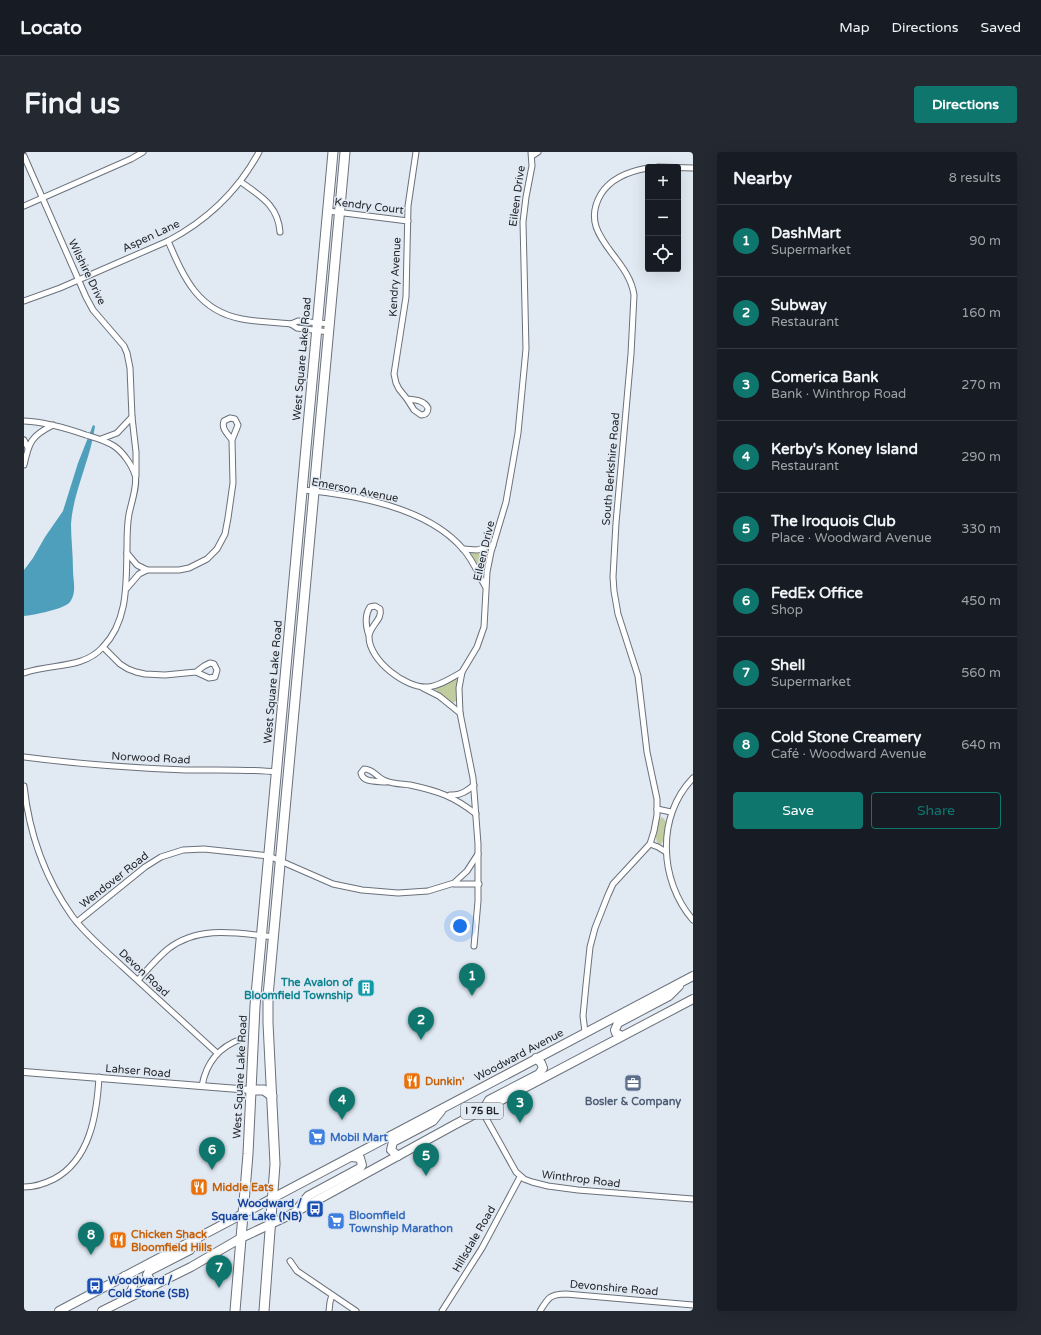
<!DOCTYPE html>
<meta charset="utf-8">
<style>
body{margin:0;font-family:"Varela Round",sans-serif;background:#242831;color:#f1f3f6}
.controls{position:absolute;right:12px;top:12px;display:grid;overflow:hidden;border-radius:4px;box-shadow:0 4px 16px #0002}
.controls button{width:36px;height:36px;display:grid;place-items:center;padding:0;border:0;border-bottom:1px solid #363941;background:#171b24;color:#f1f3f6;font:20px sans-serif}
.you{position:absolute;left:436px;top:774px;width:14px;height:14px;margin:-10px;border:3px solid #fff;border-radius:50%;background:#1a73e8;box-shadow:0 0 0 6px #1a73e833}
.badge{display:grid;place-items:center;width:26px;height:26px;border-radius:50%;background:#0f766e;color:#fff;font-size:13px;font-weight:700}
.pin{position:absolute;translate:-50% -33px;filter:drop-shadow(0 1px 2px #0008)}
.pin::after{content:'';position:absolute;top:21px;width:14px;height:12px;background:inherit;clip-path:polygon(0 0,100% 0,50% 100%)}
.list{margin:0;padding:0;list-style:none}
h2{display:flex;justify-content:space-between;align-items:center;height:52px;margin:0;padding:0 16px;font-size:17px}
h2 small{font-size:13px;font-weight:400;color:#9ea1a6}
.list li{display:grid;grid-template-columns:26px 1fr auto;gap:12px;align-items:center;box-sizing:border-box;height:72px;padding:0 16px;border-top:1px solid #363941}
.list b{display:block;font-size:15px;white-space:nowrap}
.list p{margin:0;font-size:13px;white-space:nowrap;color:#9ea1a6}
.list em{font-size:13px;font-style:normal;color:#9ea1a6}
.actions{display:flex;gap:8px;padding:12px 16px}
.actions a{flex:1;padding:9px 0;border:1px solid #0f766e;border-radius:4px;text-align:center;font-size:14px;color:#0f766e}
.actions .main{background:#0f766e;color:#fff}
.icon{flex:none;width:22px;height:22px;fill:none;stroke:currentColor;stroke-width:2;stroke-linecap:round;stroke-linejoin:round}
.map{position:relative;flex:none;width:669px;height:1159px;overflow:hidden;border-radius:4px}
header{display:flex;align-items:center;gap:24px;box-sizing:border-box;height:56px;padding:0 20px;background:#171b24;border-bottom:1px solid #363941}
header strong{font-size:19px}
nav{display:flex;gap:22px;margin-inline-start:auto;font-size:14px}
.intro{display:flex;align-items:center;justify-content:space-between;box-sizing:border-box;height:96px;padding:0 24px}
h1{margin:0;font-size:28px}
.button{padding:10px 18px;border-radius:4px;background:#0f766e;color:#fff;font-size:14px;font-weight:700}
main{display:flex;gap:24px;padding:0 24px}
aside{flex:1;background:#171b24;border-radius:4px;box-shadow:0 4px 16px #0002}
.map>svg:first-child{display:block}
.green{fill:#c2cd9f}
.water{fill:#4e9fbc}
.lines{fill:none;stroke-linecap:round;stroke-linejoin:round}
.minor-casing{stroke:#6a717a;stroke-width:7}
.tertiary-casing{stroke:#6a717a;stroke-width:8}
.primary-casing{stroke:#6a717a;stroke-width:10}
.trunk-casing{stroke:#6a717a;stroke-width:11}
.minor{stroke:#fff;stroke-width:5}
.tertiary{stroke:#fff;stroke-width:6}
.primary{stroke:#fff;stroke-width:8}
.trunk{stroke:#fff;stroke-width:9}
.labels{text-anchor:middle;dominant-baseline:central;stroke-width:3;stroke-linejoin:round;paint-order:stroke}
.shield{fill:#e1e9f3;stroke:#5c6066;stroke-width:1}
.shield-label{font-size:10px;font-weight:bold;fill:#23262a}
.street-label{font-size:11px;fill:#23262a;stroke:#e1e9f3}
.culture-label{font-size:11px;font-weight:bold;fill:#0d838f;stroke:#e1e9f3;text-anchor:end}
.food-label{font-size:11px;font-weight:bold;fill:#c56008;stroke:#e1e9f3;text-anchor:start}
.service-label{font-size:11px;font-weight:bold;fill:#4e5e75;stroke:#e1e9f3}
.shop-label{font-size:11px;font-weight:bold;fill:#366cbe;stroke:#e1e9f3;text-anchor:start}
.transit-label{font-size:11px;font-weight:bold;fill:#164399;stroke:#e1e9f3;text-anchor:end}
</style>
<header>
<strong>Locato</strong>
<nav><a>Map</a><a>Directions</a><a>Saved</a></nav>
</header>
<div class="intro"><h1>Find us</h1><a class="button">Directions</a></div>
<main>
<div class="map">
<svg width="669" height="1159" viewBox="0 0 669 1159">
<rect width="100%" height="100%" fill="#e1e9f3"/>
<g class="green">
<path d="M463,397l2,3 -4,19 -3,2 -12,-20 2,-1z"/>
<path d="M431,526l2,2 -1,21 -3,2 -18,-14v-1z"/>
<path d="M638,665l3,3 1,2 -3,19 -2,3h-3c-4,-6 -2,-23 4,-27z"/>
</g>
<path class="water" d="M69,273l2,1c-4,32 -22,66 -24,98 0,15 2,30 2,46 0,11 4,22 -3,32 -5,7 -37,13 -46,14v-46l9,-12 12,-21 18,-26 15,-48z"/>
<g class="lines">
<defs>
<g id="minor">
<path d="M0,4l62,141 7,13 31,36 3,7 3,15 2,49 -15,16 -16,6"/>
<path d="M508,4l6,-4"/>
<path d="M634,15l35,1"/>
<path d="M217,30c19,14 37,23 39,50"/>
<path d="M0,54l107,-47 12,-7"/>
<path d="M304,59l80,10"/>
<path d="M144,89c16,37 30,70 74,78 16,3 33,3 49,5l6,4 32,4"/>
<path d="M0,149l36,-13 108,-47c40,-21 70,-50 91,-89"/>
<path d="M267,172l7,-3 32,3"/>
<path d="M383,247c8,1 17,1 21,9 0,4 -2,7 -7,7l-7,-5 -7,-11 -8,-10 -3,-6 -2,-9 12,-77 2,-91 8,-54"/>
<path d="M108,265l4,35v24"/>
<path d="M0,269c21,1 42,7 62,14 10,3 19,5 28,11 9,6 18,19 21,29 3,9 -4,29 -6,39 -2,11 -2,22 -2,33 -1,34 2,73 -24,100 -21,23 -52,16 -79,26"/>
<path d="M0,288l4,8"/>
<path d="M0,313c5,-23 7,-29 29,-40"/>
<path d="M279,338c52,5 124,17 160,59 10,11 15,25 22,37"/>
<path d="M439,397l14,1 16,-5"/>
<path d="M103,401l10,12 10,5"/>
<path d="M103,436l12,-14 8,-4h32l10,-2 18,-9 10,-10 8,-15 3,-16 5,-35 -1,-43 6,-15 -3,-6 -5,-1 -6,3c-3,8 4,13 8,19"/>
<path d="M345,484c-3,-9 -5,-20 1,-29l5,-1 5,3c3,11 -11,17 -11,28 0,23 37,52 59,50 12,-1 23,-9 34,-15"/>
<path d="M79,495l17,17 8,5 8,3 9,2 20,1 31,-3 13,6 6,-1 2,-7 -3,-6 -4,-1 -6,3 -8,6"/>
<path d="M399,536l16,8 21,17"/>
<path d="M0,605c54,7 108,11 162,13 30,0 61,-1 91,2"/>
<path d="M669,626c-37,38 -34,103 0,142"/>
<path d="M362,630c-9,-1 -23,1 -25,-9l3,-4c10,0 13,9 22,12 7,3 17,3 24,4 28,6 43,11 66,29"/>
<path d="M0,634c5,46 21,92 48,130 14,19 34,35 51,51 32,29 63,58 94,86"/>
<path d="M426,643c10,1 17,-4 24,-10"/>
<path d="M633,657l14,3"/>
<path d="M626,692l8,3 8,5"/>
<path d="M430,732h25"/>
<path d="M53,770l68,-55 16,-10 22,-7 21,-1 65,7 64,28 29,6 36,3 30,-2 26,-8 13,-12 11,-17"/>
<path d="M450,794l4,-45v-57l-5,-66 -13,-65 -1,-25 3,-16 15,-25 7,-20 3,-55 4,-20 15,-50 12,-69 8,-84 -3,-127 3,-25 6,-31 -1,-14"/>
<path d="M114,828c9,-10 19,-22 30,-31 31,-24 69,-16 106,-12"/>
<path d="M561,880l-2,-16 3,-31 4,-38 5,-19 13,-33 5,-11 37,-40 4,-13 3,-16v-16l-10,-47 -9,-76 -20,-62 -4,-23 -1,-14 3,-54 15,-169 3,-59c-5,-39 -58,-59 -33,-101 10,-16 29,-23 47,-26"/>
<path d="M178,934c4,-23 17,-39 39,-47"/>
<path d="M458,959l34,61 8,7 8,3 16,4 30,4 115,9"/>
<path d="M0,1035c10,0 20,-3 30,-8 36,-19 43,-65 45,-102"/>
<path d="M266,1109l7,10 59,40"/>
<path d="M305,1159l1,-9 2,-7"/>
<path d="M418,1159l40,-63 38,-71"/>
<path d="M516,1159c8,-13 10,-17 26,-17l127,11"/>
</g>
<path id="tertiary" d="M0,920l227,18"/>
<g id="primary">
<path d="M598,884l-6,-3 -1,-3 3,-7 51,-27 10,-10"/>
<path d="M459,958l6,-10 50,-26 4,-6 -2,-5 -5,-5"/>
<path d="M374,1004l-7,-6 2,-8 40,-21 8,-10"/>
<path d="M274,1056l10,-12 52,-28 2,-3 -2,-7 -9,-1"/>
<path d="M101,1124c12,7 9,10 3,21"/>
<path d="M132,1132l-5,-3 -4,-6 2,-4 41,-21 7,-10"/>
<path d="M35,1159l634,-335"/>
<path d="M78,1159l89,-44 50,-29 49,-23 164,-90 239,-126"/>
</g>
<g id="trunk">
<path d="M227,938h13l8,6"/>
<path d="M211,1159l13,-157 7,-148 78,-854"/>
<path d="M240,1159l11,-147 -7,-141v-27l77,-844"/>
</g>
</defs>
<use href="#minor" class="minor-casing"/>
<use href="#tertiary" class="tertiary-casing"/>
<use href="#primary" class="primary-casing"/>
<use href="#trunk" class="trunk-casing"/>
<use href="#minor" class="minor"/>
<use href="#tertiary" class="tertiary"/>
<use href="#primary" class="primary"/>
<use href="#trunk" class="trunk"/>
</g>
<defs>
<symbol id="building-square" viewBox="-11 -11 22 22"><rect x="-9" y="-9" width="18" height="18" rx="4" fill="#0f9aa8" stroke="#e1e9f3"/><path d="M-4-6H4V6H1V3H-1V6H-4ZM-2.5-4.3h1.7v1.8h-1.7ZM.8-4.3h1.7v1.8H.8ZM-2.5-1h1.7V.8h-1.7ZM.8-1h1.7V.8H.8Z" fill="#fff"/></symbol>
<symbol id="restaurant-square" viewBox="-11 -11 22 22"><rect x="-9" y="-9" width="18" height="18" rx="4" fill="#e8710a" stroke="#e1e9f3"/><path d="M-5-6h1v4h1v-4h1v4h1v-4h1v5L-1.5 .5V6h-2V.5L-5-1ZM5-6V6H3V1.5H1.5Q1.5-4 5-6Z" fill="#fff"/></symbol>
<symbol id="office-square" viewBox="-11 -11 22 22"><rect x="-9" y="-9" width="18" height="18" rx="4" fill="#5c6f8a" stroke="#e1e9f3"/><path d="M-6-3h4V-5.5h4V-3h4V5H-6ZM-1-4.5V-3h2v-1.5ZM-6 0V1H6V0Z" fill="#fff"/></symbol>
<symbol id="supermarket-square" viewBox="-11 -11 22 22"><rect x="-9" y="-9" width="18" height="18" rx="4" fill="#3f7fe0" stroke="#e1e9f3"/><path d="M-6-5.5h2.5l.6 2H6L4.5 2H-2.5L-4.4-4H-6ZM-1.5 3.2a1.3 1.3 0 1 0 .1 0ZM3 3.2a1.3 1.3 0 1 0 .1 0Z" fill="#fff"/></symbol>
<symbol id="bus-square" viewBox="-11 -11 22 22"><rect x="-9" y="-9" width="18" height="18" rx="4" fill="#1a4fb4" stroke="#e1e9f3"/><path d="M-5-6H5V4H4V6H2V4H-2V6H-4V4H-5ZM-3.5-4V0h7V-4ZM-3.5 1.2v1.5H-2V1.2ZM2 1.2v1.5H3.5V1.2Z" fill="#fff"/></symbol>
</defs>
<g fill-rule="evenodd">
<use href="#building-square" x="332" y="826" width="20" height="20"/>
<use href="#restaurant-square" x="378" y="919" width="20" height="20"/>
<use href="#office-square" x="599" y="921" width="20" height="20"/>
<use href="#supermarket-square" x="283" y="975" width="20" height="20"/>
<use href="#restaurant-square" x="165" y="1025" width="20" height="20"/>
<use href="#bus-square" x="281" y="1047" width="20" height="20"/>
<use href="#supermarket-square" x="302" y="1059" width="20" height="20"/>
<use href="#restaurant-square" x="84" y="1078" width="20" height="20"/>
<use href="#bus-square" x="61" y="1124" width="20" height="20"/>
</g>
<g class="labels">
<rect class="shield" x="437" y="951" width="42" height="16" rx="3"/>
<g class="shield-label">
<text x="458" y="959">I 75 BL</text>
</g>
<g class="street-label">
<text transform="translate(493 44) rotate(-82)">Eileen Drive</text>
<text transform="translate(345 54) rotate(7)">Kendry Court</text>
<text transform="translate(127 84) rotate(-25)">Aspen Lane</text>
<text transform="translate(63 120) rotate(64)">Wilshire Drive</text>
<text transform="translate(371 125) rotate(-87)">Kendry Avenue</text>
<text transform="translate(278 207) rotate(-85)">West Square Lake Road</text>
<text transform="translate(587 317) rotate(-85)">South Berkshire Road</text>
<text transform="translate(331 338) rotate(11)">Emerson Avenue</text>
<text transform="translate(460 399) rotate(-77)">Eileen Drive</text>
<text transform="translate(249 530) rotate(-85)">West Square Lake Road</text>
<text transform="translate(127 606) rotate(3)">Norwood Road</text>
<text transform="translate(90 728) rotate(-38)">Wendover Road</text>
<text transform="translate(120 821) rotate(43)">Devon Road</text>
<text transform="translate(495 903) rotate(-28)">Woodward Avenue</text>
<text transform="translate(114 919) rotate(5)">Lahser Road</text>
<text transform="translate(216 925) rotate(-87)">West Square Lake Road</text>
<text transform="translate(557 1027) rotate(7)">Winthrop Road</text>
<text transform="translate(450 1087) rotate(-60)">Hillsdale Road</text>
<text transform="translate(590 1136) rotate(5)">Devonshire Road</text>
</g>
<g class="culture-label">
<text x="329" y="830">The Avalon of<tspan x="329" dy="13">Bloomfield Township</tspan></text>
</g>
<g class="food-label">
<text x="401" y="929">Dunkin'</text>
<text x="188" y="1035">Middle Eats</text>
<text x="107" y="1082">Chicken Shack<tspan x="107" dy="13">Bloomfield Hills</tspan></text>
</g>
<g class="service-label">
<text x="609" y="949">Bosler &amp; Company</text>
</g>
<g class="shop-label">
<text x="306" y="985">Mobil Mart</text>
<text x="325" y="1063">Bloomfield<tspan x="325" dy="13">Township Marathon</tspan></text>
</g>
<g class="transit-label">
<text x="278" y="1051">Woodward /<tspan x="278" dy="13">Square Lake (NB)</tspan></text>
<text x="84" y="1128" text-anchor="start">Woodward /<tspan x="84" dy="13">Cold Stone (SB)</tspan></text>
</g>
</g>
</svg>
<div class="controls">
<button>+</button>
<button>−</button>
<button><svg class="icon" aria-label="locate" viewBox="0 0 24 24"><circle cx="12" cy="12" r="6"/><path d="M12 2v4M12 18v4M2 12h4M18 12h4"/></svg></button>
</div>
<div class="you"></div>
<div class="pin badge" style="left:448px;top:844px">1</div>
<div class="pin badge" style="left:397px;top:888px">2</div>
<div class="pin badge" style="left:496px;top:971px">3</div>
<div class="pin badge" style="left:318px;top:968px">4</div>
<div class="pin badge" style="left:402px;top:1024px">5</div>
<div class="pin badge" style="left:188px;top:1018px">6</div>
<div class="pin badge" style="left:195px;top:1136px">7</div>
<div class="pin badge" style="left:67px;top:1103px">8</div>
</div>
<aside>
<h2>Nearby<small>8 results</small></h2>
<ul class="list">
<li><span class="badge">1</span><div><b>DashMart</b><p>Supermarket</p></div><em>90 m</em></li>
<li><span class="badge">2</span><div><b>Subway</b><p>Restaurant</p></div><em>160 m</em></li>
<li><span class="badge">3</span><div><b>Comerica Bank</b><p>Bank · Winthrop Road</p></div><em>270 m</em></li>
<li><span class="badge">4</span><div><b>Kerby's Koney Island</b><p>Restaurant</p></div><em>290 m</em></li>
<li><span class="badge">5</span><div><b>The Iroquois Club</b><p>Place · Woodward Avenue</p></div><em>330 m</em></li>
<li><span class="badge">6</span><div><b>FedEx Office</b><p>Shop</p></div><em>450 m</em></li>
<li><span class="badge">7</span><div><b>Shell</b><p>Supermarket</p></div><em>560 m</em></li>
<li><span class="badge">8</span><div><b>Cold Stone Creamery</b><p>Café · Woodward Avenue</p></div><em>640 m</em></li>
</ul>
<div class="actions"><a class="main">Save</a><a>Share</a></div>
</aside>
</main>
